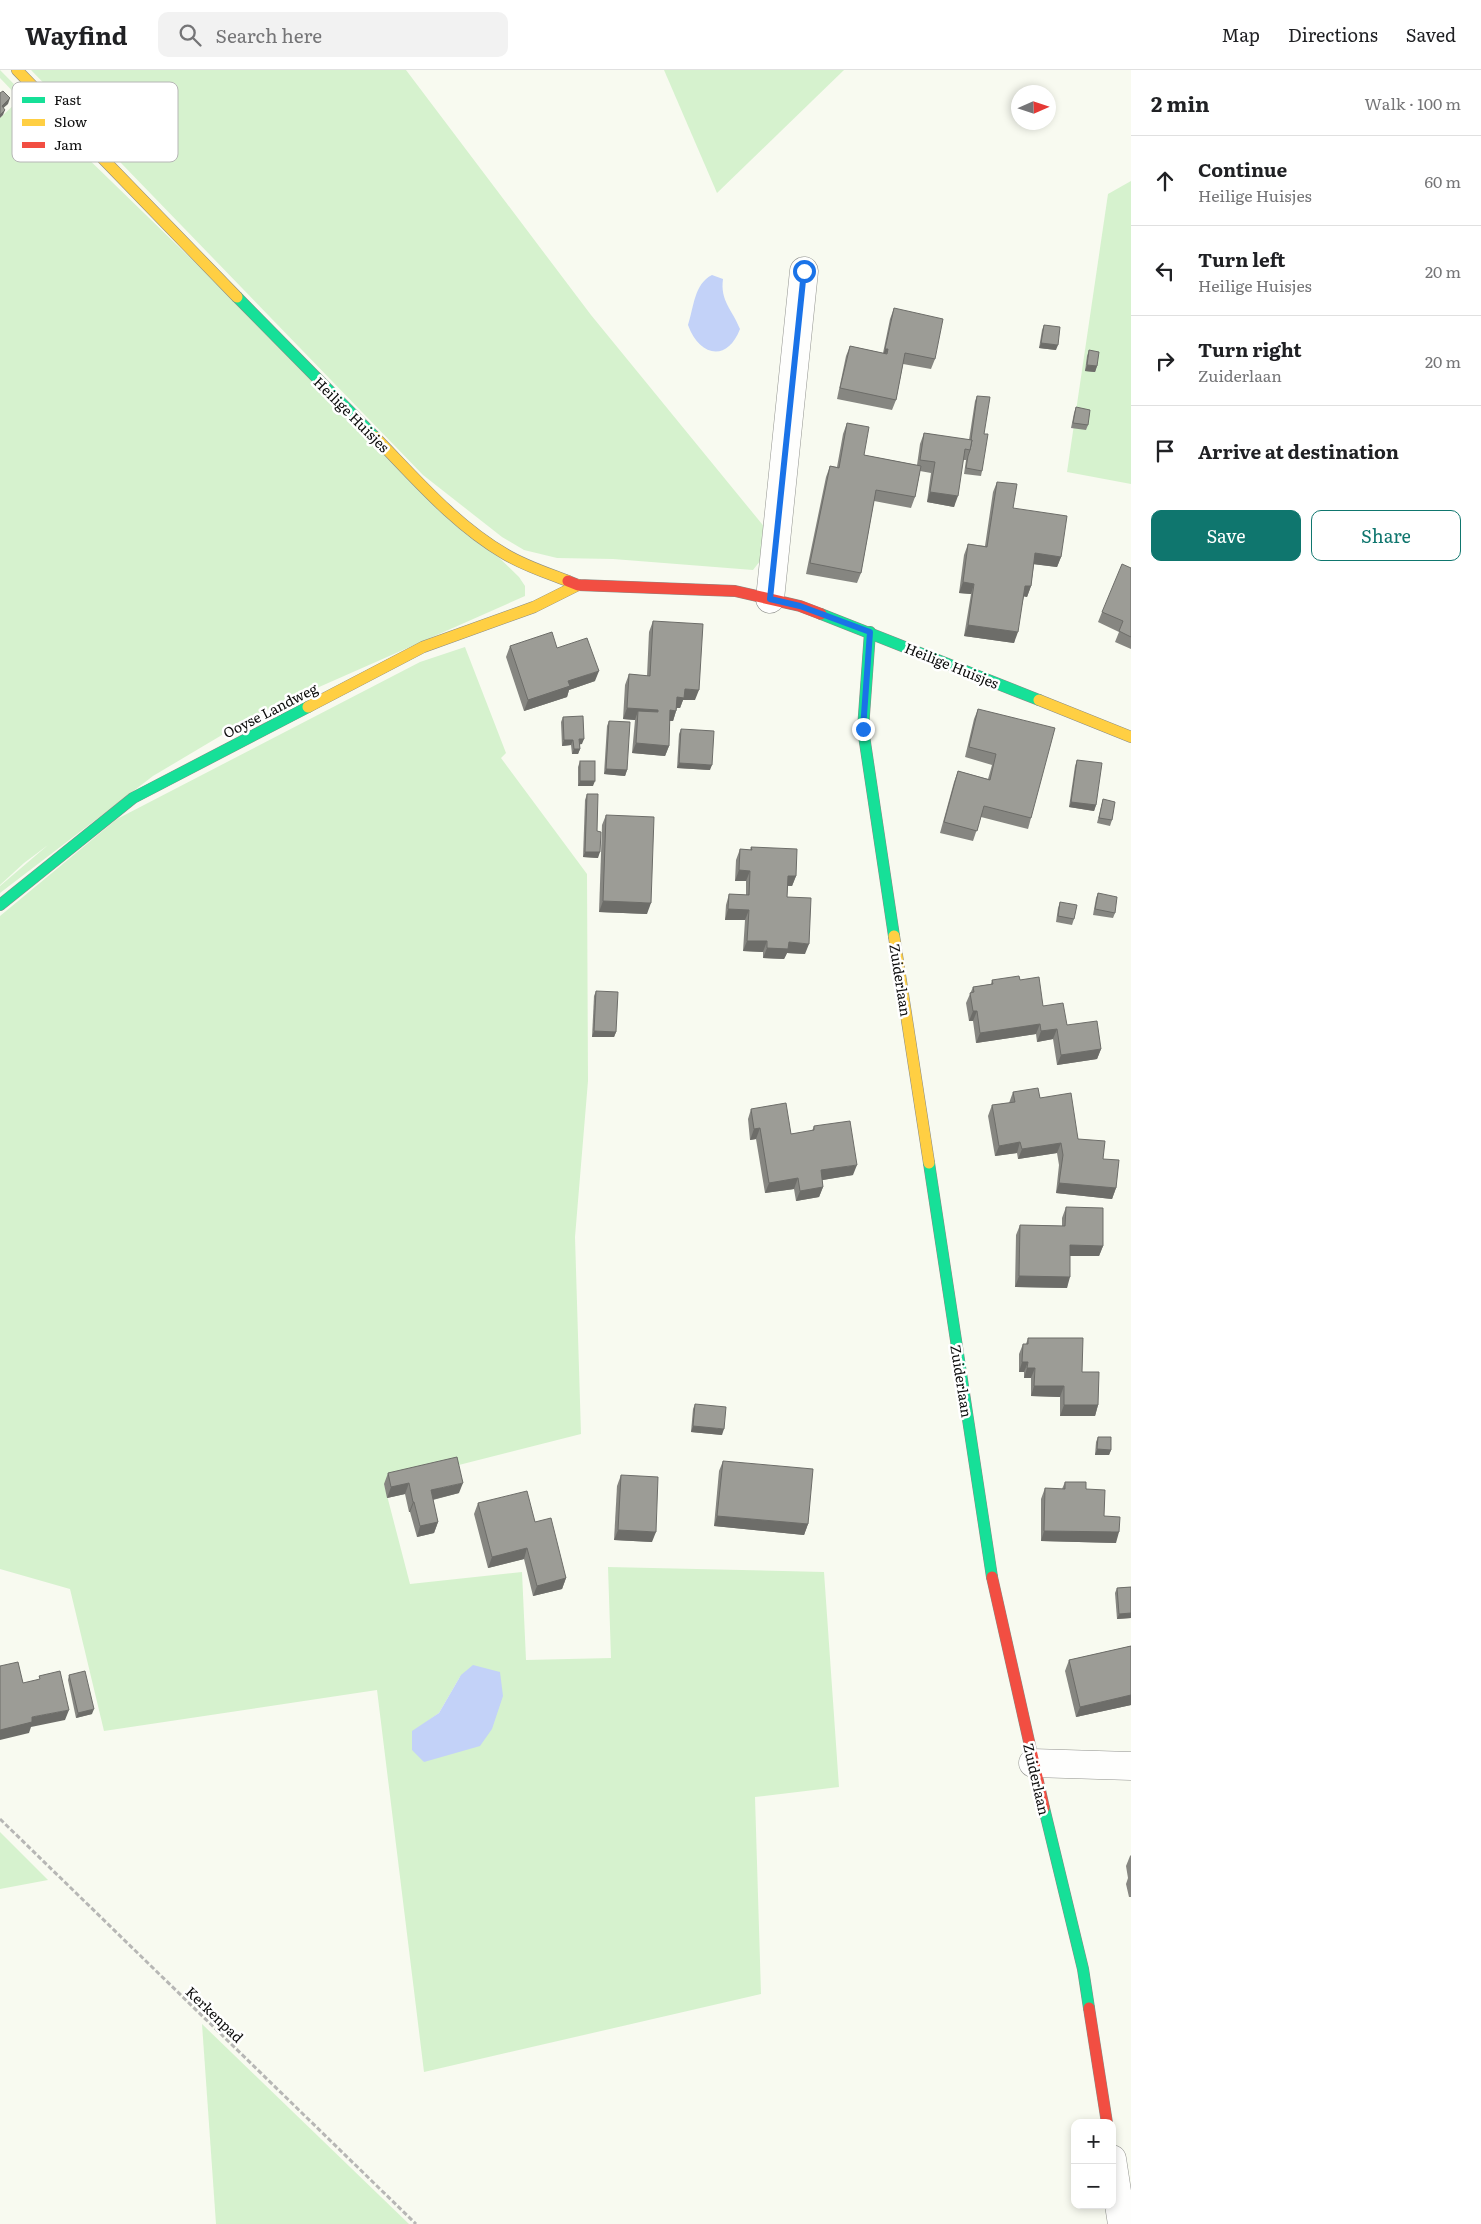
<!DOCTYPE html>
<meta charset="utf-8">
<style>
body{margin:0;font-family:Literata,serif;background:#f2f2f2;color:#202124}
.controls{position:absolute;right:15px;bottom:15px;display:grid;overflow:hidden;border-radius:10px;box-shadow:0 2px 8px #0003}
.controls button{width:45px;height:45px;display:grid;place-items:center;padding:0;border:0;border-bottom:1px solid #e0e0e0;background:#fff;color:#202124;font:25px sans-serif}
.compass{position:absolute;left:1011px;top:15px;width:45px;height:45px;border-radius:50%;background:#fff;box-shadow:0 2px 8px #0003;rotate:87deg}
.stop{position:absolute;width:15px;height:15px;margin:-11px;border:4px solid #1a73e8;border-radius:50%;background:#fff}
.stop.end{background:#1a73e8;border-color:#fff;box-shadow:0 1px 5px #0008}
.list{margin:0;padding:0;list-style:none}
h2{display:flex;justify-content:space-between;align-items:center;height:65px;margin:0;padding:0 20px;font-size:21px}
h2 small{font-size:16px;font-weight:400;color:#757577}
.list li{display:grid;grid-template-columns:32px 1fr auto;gap:15px;align-items:center;box-sizing:border-box;height:90px;padding:0 20px;border-top:1px solid #e0e0e0}
.list b{display:block;font-size:19px;white-space:nowrap}
.list p{margin:0;font-size:16px;white-space:nowrap;color:#757577}
.list em{font-size:16px;font-style:normal;color:#757577}
.actions{display:flex;gap:10px;padding:15px 20px}
.actions a{flex:1;padding:11px 0;border:1px solid #0f766e;border-radius:10px;text-align:center;font-size:18px;color:#0f766e}
.actions .main{background:#0f766e;color:#fff}
.icon{flex:none;width:28px;height:28px;fill:none;stroke:currentColor;stroke-width:2;stroke-linecap:round;stroke-linejoin:round}
.map{position:relative;flex:none;width:1131px;height:2154px;overflow:hidden}
header{display:flex;align-items:center;gap:30px;box-sizing:border-box;height:70px;padding:0 25px;background:#fff;border-bottom:1px solid #e0e0e0}
header strong{font-size:24px}
nav{display:flex;gap:28px;margin-inline-start:auto;font-size:18px}
.search{width:350px;height:45px;background:#f2f2f2;display:flex;align-items:center;gap:12px;box-sizing:border-box;padding:0 18px;border-radius:10px;color:#757577;font-size:19px}
main{display:flex}
aside{flex:1;background:#fff}
.map>svg:first-child{display:block}
.green{fill:#d6f2ce;fill-rule:evenodd}
.water{fill:#c3d2f8}
.lines{fill:none;stroke-linecap:round;stroke-linejoin:round}
.street-casing{stroke:#92938f;stroke-width:29}
.fast-casing{stroke:#898a85;stroke-width:12}
.slow-casing{stroke:#898a85;stroke-width:12}
.jam-casing{stroke:#898a85;stroke-width:12}
.path{stroke:#b7b7b5;stroke-width:3;stroke-dasharray:5 2.5;stroke-linecap:butt}
.street{stroke:#fefefd;stroke-width:28}
.fast{stroke:#16e098;stroke-width:11}
.slow{stroke:#ffcf43;stroke-width:11}
.jam{stroke:#f24e42;stroke-width:11}
.wall{fill:#868681}
.shaded-wall{fill:#6d6d69}
.building{fill:#9c9c96;stroke:#6d6d69}
.route{stroke:#1a73e8;stroke-width:6}
.labels{text-anchor:middle;dominant-baseline:central;stroke-width:5;stroke-linejoin:round;paint-order:stroke}
.street-label{font-size:14px;fill:#0c0c0c;stroke:#fff}
.key{fill:#fff;stroke:#b6b6b6;stroke-width:1}
.key-label{font-size:14px;fill:#0c0c0c}
</style>
<header>
<strong>Wayfind</strong>
<div class="search"><svg class="icon" aria-label="search" viewBox="0 0 24 24"><circle cx="10" cy="10" r="6"/><path d="M15 15l6 6"/></svg>Search here</div>
<nav><a>Map</a><a>Directions</a><a>Saved</a></nav>
</header>
<main>
<div class="map">
<svg width="1131" height="2154" viewBox="0 0 1131 2154">
<rect width="100%" height="100%" fill="#f8faf0"/>
<g class="green">
<path d="M0,0l76,77 443,430 6,9v10l-258,114 -40,22 -74,44 -153,117v-7l48,-41 -24,18 -24,22v-767l20,-19 -20,-21z"/>
<path d="M31,0h375l185,245 175,214 -2,27 -11,14 -140,-11 -56,-1 -33,-8 -22,-13 -79,-62z"/>
<path d="M664,0h180l-127,123z"/>
<path d="M1131,111v303l-64,-12 41,-278z"/>
<path d="M465,577l41,106 -5,5 86,116 1,207 -13,156 6,197 -197,50 26,100 112,-12 4,88 85,-2 -3,-91 216,5 15,215 -84,10 6,197 -337,78 -47,-382 -273,41 -34,-142 -70,-20v-653l117,-97 303,-157zM461,1605l-37,87 -12,-30 27,-19z"/>
<path d="M0,1762l48,48 -48,9z"/>
<path d="M202,1954l207,200h-193z"/>
</g>
<g class="water">
<path d="M712,205l11,4c-3,22 9,30 17,50 -13,34 -41,27 -52,-4 6,-18 6,-41 24,-50z"/>
<path d="M473,1595l27,7 3,24 -11,33 -12,17 -56,16 -12,-12v-19l27,-18 22,-38z"/>
</g>
<g class="lines">
<defs>
<g id="street">
<path d="M770,529l34,-328"/>
<path d="M1033,1693l98,3"/>
<path d="M1112,2089l10,65"/>
</g>
<g id="fast">
<path d="M237,227l138,140"/>
<path d="M821,544l218,86"/>
<path d="M870,562l-7,97 31,207"/>
<path d="M0,835l133,-107 175,-91"/>
<path d="M929,1093l63,414"/>
<path d="M1044,1738l39,161 6,39"/>
</g>
<g id="slow">
<path d="M17,0l220,227"/>
<path d="M375,367c40,41 80,88 130,117 20,12 42,19 63,27"/>
<path d="M1039,630l92,37"/>
<path d="M308,637l115,-60 111,-40 44,-22"/>
<path d="M894,866l35,227"/>
</g>
<g id="jam">
<path d="M568,511l10,4 157,6 65,15 21,8"/>
<path d="M992,1507l52,231"/>
<path d="M1089,1938l18,115"/>
</g>
</defs>
<use href="#street" class="street-casing"/>
<use href="#fast" class="fast-casing"/>
<use href="#slow" class="slow-casing"/>
<use href="#jam" class="jam-casing"/>
<path class="path" d="M0,1749l416,405"/>
<use href="#street" class="street"/>
<use href="#fast" class="fast"/>
<use href="#slow" class="slow"/>
<use href="#jam" class="jam"/>
</g>
<g class="wall">
<path d="M894,238l41,51 -4,10 -28,-5 -7,36 -4,10 -55,-11 9,-43 4,-10 33,7 7,-34z"/>
<path d="M1044,255l12,25 -17,-2 3,-18z"/>
<path d="M1089,280l8,16 -2,6 -10,-1 2,-15z"/>
<path d="M977,326l7,38 -2,37 -1,5 -17,-2 2,-14h-3l-9,47 -27,-5 4,-29 -11,-2 -5,26 -4,11 -37,-7 -13,72 -4,10 -51,-9 20,-97 4,-11 7,1 6,-33 4,-11 17,32 53,10 3,-21 4,-11 45,7 6,-39z"/>
<path d="M1076,337l12,18 -2,5 -15,-2 3,-15z"/>
<path d="M997,412l16,26 48,49 -4,10 -23,-3 -3,22 -4,11 -3,-1 -10,47 -50,-7 7,-42 -12,-1 5,-38 4,-11 17,2 8,-54z"/>
<path d="M1131,498v81l-16,-7 4,-10 -21,-10 4,-10z"/>
<path d="M653,551l42,79h-12l-3,8h-3l-4,13h-4v25l-4,10 -33,-3 3,-33 -12,-1 2,-34 4,-11 18,2 2,-44z"/>
<path d="M510,576l47,2 38,33 -26,9 -2,7 -43,14 -18,-54z"/>
<path d="M978,639l53,109 -3,11 -47,-12 -8,24 -33,-8 14,-51 4,-11 30,8 4,-14 -27,-8 9,-38z"/>
<path d="M563,647l19,27h-2v5l-2,5h-6l-1,-9 -9,1 -1,-24z"/>
<path d="M609,651l18,49 -2,6 -21,-2 3,-48z"/>
<path d="M681,659l29,41 -33,-2 2,-34z"/>
<path d="M1077,690l19,45 -2,6 -25,-4 6,-41z"/>
<path d="M580,691l13,25h-15v-19z"/>
<path d="M587,724l10,37 1,27 -15,-1 2,-57z"/>
<path d="M1103,729l9,21 -2,6 -13,-3z"/>
<path d="M606,745l41,99 -48,-2 3,-87z"/>
<path d="M751,777l45,29 -4,10h-4l-1,11 18,57 -18,-1 -3,6 -21,-1v-6l-20,-1 2,-31h-20l1,-15 3,-11 17,1v-14h-11l1,-21 4,-11 10,1z"/>
<path d="M1098,823l17,20 -2,5 -20,-3 3,-17z"/>
<path d="M1060,832l14,17 -2,6 -16,-3 2,-14z"/>
<path d="M992,910h28l23,26 24,19 34,24 -4,10 -40,6 -4,-26 -16,3 -1,-8 -60,9 -3,-22h-4l-3,-18 7,-16 18,-3z"/>
<path d="M596,921l20,41 -2,5h-22l2,-41z"/>
<path d="M1013,1022l27,6 38,41 25,20 13,29 -4,11 -56,-6 3,-28 -2,-12 -39,6 -1,-6 -22,3 -7,-40 4,-11 17,-2z"/>
<path d="M751,1039l40,25 21,-3 2,-5 39,49 -31,5 1,7 -4,10 -23,4 -2,-12 -29,4 -9,-54 -6,1 -2,-21z"/>
<path d="M1066,1137l37,39 -4,10h-29l-3,32 -52,-1 1,-52 4,-10 42,1v-8z"/>
<path d="M1028,1268l54,34 16,33 -3,11h-35v-19l-29,-1v-18h-7v-6h-5v-18l4,-10h3z"/>
<path d="M695,1334l27,31 -31,-3 2,-23z"/>
<path d="M1098,1367l13,13 -2,5h-14l1,-13z"/>
<path d="M723,1391l85,63 -4,11 -90,-9 5,-55z"/>
<path d="M388,1403l71,20 -26,7 5,22 -4,11 -17,4 -7,-25h-1l-4,-18 -18,4 -3,-14z"/>
<path d="M621,1405l31,67 -38,-2 3,-54z"/>
<path d="M1065,1412l21,7 18,27 12,27 -75,-2v-42l4,-11 17,1z"/>
<path d="M478,1433l57,19 31,56 -4,11 -29,7 -9,-37 -36,9 -14,-54z"/>
<path d="M1131,1517v31l-14,1 -2,-26 2,-5z"/>
<path d="M1131,1576v59l-55,12 -11,-46 4,-11z"/>
<path d="M69,1605l23,39 -16,4 -8,-38z"/>
<path d="M1131,1785v42h-2l-3,-13 2,-6 -2,-12 4,-10z"/>
</g>
<g class="shaded-wall">
<path d="M10,28l-2,6 -8,7 2,-5z"/>
<path d="M5,40l-2,5 -3,3v-3z"/>
<path d="M1041,273l17,2 -2,5 -17,-2z"/>
<path d="M885,279h3l-4,10h-2z"/>
<path d="M1087,295l10,1 -2,6 -10,-1z"/>
<path d="M930,422l28,4 -4,11 -27,-5z"/>
<path d="M1035,483l26,4 -4,10 -25,-3z"/>
<path d="M963,512l11,2 -3,10 -12,-1z"/>
<path d="M1025,516h6l-4,11 -6,-1z"/>
<path d="M968,555l50,7 -4,11 -50,-7z"/>
<path d="M599,601l-4,10 -26,9 -2,7 -43,14 4,-11 40,-19z"/>
<path d="M685,619l14,1 -4,10h-12l-3,8h-6l3,-11z"/>
<path d="M627,638l31,2 -4,11 -16,-10 -3,9 -12,-1z"/>
<path d="M670,640l6,1 -3,10h-7z"/>
<path d="M579,669h5l-2,5 -5,1z"/>
<path d="M564,670h9l-2,5 -9,1z"/>
<path d="M636,673l33,3 -4,10 -33,-3z"/>
<path d="M574,679h6l-2,5h-6z"/>
<path d="M679,693l33,2 -2,5 -33,-2z"/>
<path d="M606,699l21,1 -2,6 -21,-2z"/>
<path d="M580,711h15l-2,5h-15z"/>
<path d="M1071,732l25,3 -2,6 -25,-4z"/>
<path d="M585,782h15l-2,6 -15,-1z"/>
<path d="M739,800l11,1 -4,10h-11z"/>
<path d="M788,806h8l-4,10h-8z"/>
<path d="M603,831l48,2 -4,11 -48,-2z"/>
<path d="M728,839l21,1 -4,10h-20z"/>
<path d="M747,871h20l-4,11 -20,-1z"/>
<path d="M789,872l20,2 -4,10 -18,-1 -3,6 -21,-1 4,-10z"/>
<path d="M973,941h4l-4,10h-4z"/>
<path d="M1040,954l-4,10 -60,9 4,-10z"/>
<path d="M1057,959l-4,10 -16,3 4,-11z"/>
<path d="M594,961l22,1 -2,5h-22z"/>
<path d="M1101,979l-4,10 -40,6 4,-10z"/>
<path d="M760,1058l-4,11 -6,1 4,-11z"/>
<path d="M1020,1072l-3,11 -22,3 4,-10z"/>
<path d="M1061,1073l-4,10 -39,6 4,-10z"/>
<path d="M857,1095l-4,10 -36,6 4,-11z"/>
<path d="M798,1108l-4,11 -29,4 4,-10z"/>
<path d="M1059,1113l57,5 -4,11 -56,-6z"/>
<path d="M823,1117l-4,10 -23,4 4,-10z"/>
<path d="M1070,1175l33,1 -4,10h-32z"/>
<path d="M1019,1206l51,1 -3,11 -52,-1z"/>
<path d="M1022,1292h6l-4,10h-5z"/>
<path d="M1027,1298h8l-4,10h-7z"/>
<path d="M1034,1316h30l-4,11 -29,-1z"/>
<path d="M1064,1335h34l-3,11h-35z"/>
<path d="M693,1356l31,3 -2,6 -31,-3z"/>
<path d="M1097,1379l14,1 -2,5h-14z"/>
<path d="M409,1413l-4,11 -18,4 4,-11z"/>
<path d="M463,1413l-4,10 -32,8 4,-11z"/>
<path d="M413,1432h1l-4,10h-1z"/>
<path d="M717,1446l91,8 -4,11 -90,-9z"/>
<path d="M438,1452l-4,11 -17,4 3,-11z"/>
<path d="M618,1460l38,2 -4,10 -38,-2z"/>
<path d="M1044,1461l75,1 -3,11 -75,-2z"/>
<path d="M527,1478l-3,11 -36,9 4,-11z"/>
<path d="M566,1508l-4,11 -29,7 4,-10z"/>
<path d="M1131,1543v5l-14,1 2,-5z"/>
<path d="M1131,1625v10l-55,12 4,-10z"/>
<path d="M94,1639l-2,5 -16,4 2,-5z"/>
<path d="M69,1640l-4,10 -34,7 -2,6 -29,7v-10l32,-13z"/>
</g>
<g class="building">
<path d="M3,21l7,7 -8,8 3,4 -5,5v-22z"/>
<path d="M894,238l49,11 -8,40 -30,-6 -9,47 -56,-12 10,-42 37,8 1,-5h-3z"/>
<path d="M1044,255l16,2 -2,18 -17,-2z"/>
<path d="M1089,280l10,2 -2,14 -10,-1z"/>
<path d="M977,326l13,1 -6,37h4l-6,37 -16,-3 2,-12 2,-6 2,-10h-1z"/>
<path d="M1076,337l14,3 -2,15 -15,-2z"/>
<path d="M847,353l22,4 -5,28 57,11 -6,31 -39,-7 -15,83 -51,-10 20,-97 9,2z"/>
<path d="M924,363l48,7 -2,10 -5,-1 -7,47 -28,-4 5,-30 -15,-2z"/>
<path d="M997,412l20,2 -4,24 54,8 -6,41 -26,-4 -4,33h-6l-7,46 -50,-7 6,-41 -11,-2 5,-38 19,3z"/>
<path d="M1122,494l9,4v69l-12,-6 4,-10 -21,-9z"/>
<path d="M653,551l50,3 -4,66 -14,-1 -1,9 -7,-1 -1,14 -6,-1 -1,36 -33,-3 2,-32 20,1v-2l-31,-2 2,-34 21,2z"/>
<path d="M552,562l5,16 30,-10 12,33 -31,10 2,5 -42,14 -18,-54z"/>
<path d="M978,639l77,19 -24,90 -47,-12 -7,25 -33,-9 14,-51 32,9 6,-26 -27,-7z"/>
<path d="M583,646l1,23h-5l1,10h-6l-1,-9h-9l-1,-23z"/>
<path d="M609,651l21,1 -3,48 -21,-1z"/>
<path d="M681,659l33,2 -2,34 -33,-2z"/>
<path d="M1077,690l25,3 -6,42 -25,-3z"/>
<rect x="580" y="691" width="15" height="20"/>
<path d="M587,724h11l-1,37 4,1 -1,20h-15z"/>
<path d="M1103,729l12,3 -3,18 -13,-2z"/>
<path d="M606,745l48,2 -3,86 -48,-2z"/>
<path d="M751,777l46,2 -1,27h-8l-1,21 24,1 -2,46 -20,-2 -1,7 -21,-1v-7h-20l2,-31 -21,-1 1,-15 20,1 1,-24 -11,-1 1,-21 12,1z"/>
<path d="M1098,823l19,4 -2,16 -20,-4z"/>
<path d="M1060,832l17,3 -3,14 -16,-3z"/>
<path d="M1019,906l1,4 19,-3 4,29 20,-3 4,22 30,-4 4,28 -40,6 -4,-26 -16,2 -1,-7 -60,9 -3,-22h-4l-3,-18 4,-1 -1,-5 20,-3 -1,-4z"/>
<path d="M596,921l22,1 -2,40 -22,-1z"/>
<path d="M1038,1018l2,10 31,-5 7,46 27,2 -2,18 16,1 -3,28 -57,-5 4,-28 -2,-12 -39,6 -2,-7 -21,4 -7,-41 23,-3 -2,-10z"/>
<path d="M786,1033l5,31 23,-4v-4l36,-5 7,44 -36,5 2,17 -23,4 -2,-13 -29,5 -9,-55 -6,1 -3,-20z"/>
<path d="M1066,1137l37,1v38l-33,-1v32l-51,-1 1,-51 45,1z"/>
<path d="M1028,1268h55l-1,34h17l-1,33h-34v-19h-30l1,-18h-8l1,-6h-6l1,-18h5z"/>
<path d="M695,1334l31,3 -2,22 -31,-3z"/>
<path d="M1098,1367h13v13l-14,-1z"/>
<path d="M457,1387l6,26 -32,7 7,32 -18,4 -6,-24h-1l-4,-19 -18,4 -3,-14z"/>
<path d="M723,1391l90,8 -5,55 -91,-8z"/>
<path d="M621,1405l37,2 -2,55 -38,-2z"/>
<path d="M1065,1412h21v7l19,1 -1,26 16,1 -1,15 -75,-1 1,-43 20,1z"/>
<path d="M527,1421l8,31 16,-4 15,60 -29,8 -10,-38 -35,9 -14,-54z"/>
<path d="M1131,1517v26l-12,1 -2,-26z"/>
<path d="M1131,1576v49l-51,12 -11,-47z"/>
<path d="M18,1592l5,21 17,-4 -1,-3 21,-5 9,39 -37,7v5l-32,8v-64z"/>
<path d="M85,1601l9,38 -16,4 -9,-38z"/>
</g>
<g class="lines">
<path class="route" d="M804,201l-34,328 30,7 70,26 -7,97"/>
</g>
<g class="labels">
<g class="street-label">
<text transform="translate(352 344) rotate(45)">Heilige Huisjes</text>
<text transform="translate(952 595) rotate(22)">Heilige Huisjes</text>
<text transform="translate(270 640) rotate(-27)">Ooyse Landweg</text>
<text transform="translate(901 910) rotate(81)">Zuiderlaan</text>
<text transform="translate(962 1311) rotate(81)">Zuiderlaan</text>
<text transform="translate(1037 1709) rotate(77)">Zuiderlaan</text>
<text transform="translate(215 1944) rotate(44)">Kerkenpad</text>
</g>
</g>
<rect x="12" y="12" width="166" height="80" rx="8" class="key"/>
<rect x="22" y="27" width="23" height="6" fill="#16e098"/>
<rect x="22" y="49" width="23" height="7" fill="#ffcf43"/>
<rect x="22" y="72" width="23" height="6" fill="#f24e42"/>
<g class="key-label">
<text x="54" y="35">Fast</text>
<text x="54" y="57">Slow</text>
<text x="54" y="80">Jam</text>
</g>
</svg>
<div class="controls">
<button>+</button>
<button>−</button>
</div>
<svg class="compass" viewBox="-18 -18 36 36"><path d="M0-13l5 13h-10z" fill="#e53935"/><path d="M0 13l5-13h-10z" fill="#757577"/></svg>
<div class="stop" style="left:804px;top:201px"></div>
<div class="stop end" style="left:863px;top:659px"></div>
</div>
<aside>
<h2>2 min<small>Walk · 100 m</small></h2>
<ul class="list">
<li><svg class="icon" aria-label="ahead" viewBox="0 0 24 24"><path d="M12 20V5M6 11l6-6 6 6"/></svg><div><b>Continue</b><p>Heilige Huisjes</p></div><em>60 m</em></li>
<li><svg class="icon" aria-label="left" viewBox="0 0 24 24"><path d="M17 20v-9H6M10 6l-5 5 5 5"/></svg><div><b>Turn left</b><p>Heilige Huisjes</p></div><em>20 m</em></li>
<li><svg class="icon" aria-label="right" viewBox="0 0 24 24"><path d="M7 20v-9h11M14 6l5 5-5 5"/></svg><div><b>Turn right</b><p>Zuiderlaan</p></div><em>20 m</em></li>
<li><svg class="icon" aria-label="arrive" viewBox="0 0 24 24"><path d="M6 21V4h12l-3 4 3 4H6"/></svg><div><b>Arrive at destination</b></div></li>
</ul>
<div class="actions"><a class="main">Save</a><a>Share</a></div>
</aside>
</main>
